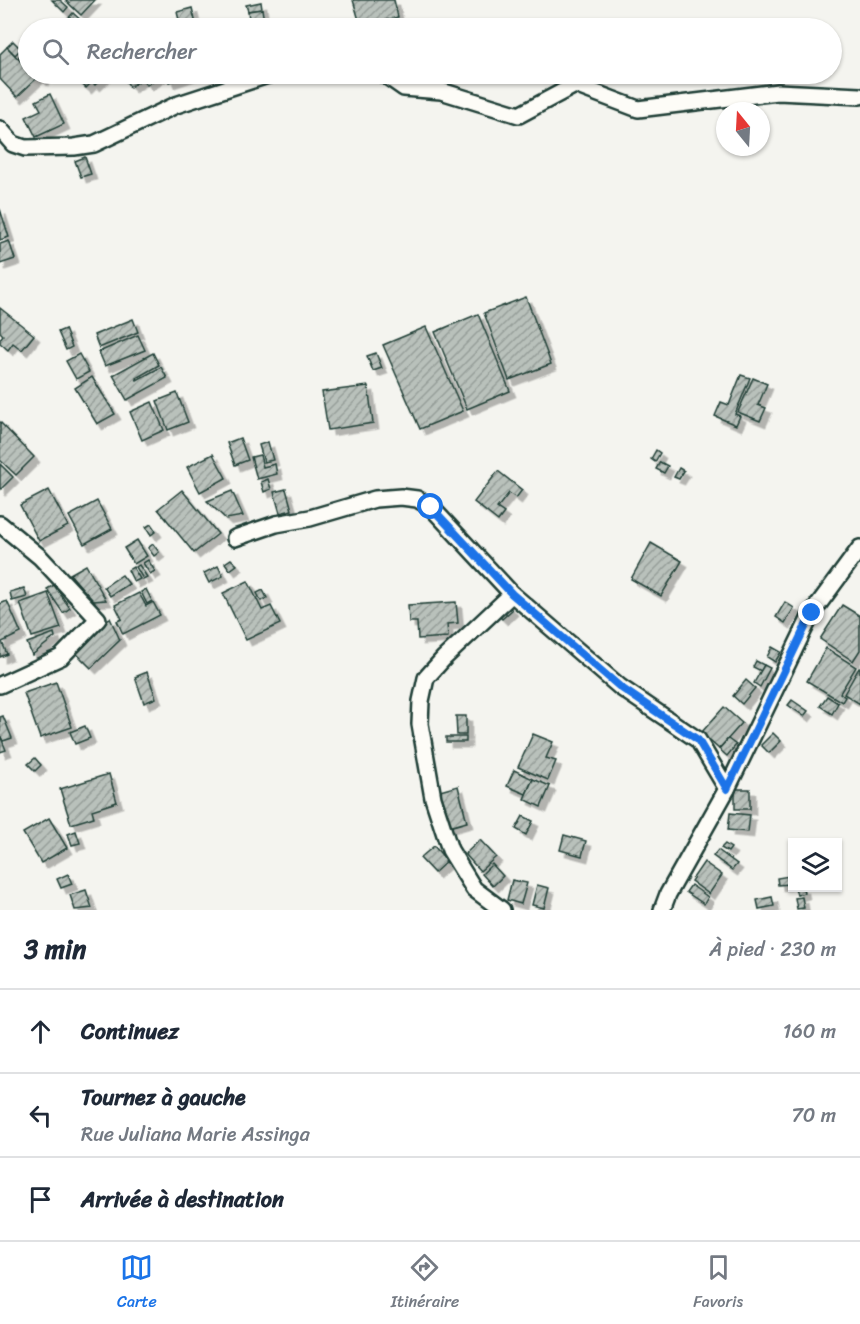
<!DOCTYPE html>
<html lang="fr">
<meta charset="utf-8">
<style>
body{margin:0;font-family:Sriracha,sans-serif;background:#f6f6f7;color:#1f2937}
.controls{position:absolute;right:18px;bottom:18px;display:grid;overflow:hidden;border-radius:0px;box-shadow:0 2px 4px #0004}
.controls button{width:54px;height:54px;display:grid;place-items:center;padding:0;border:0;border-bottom:2px solid #e0e1e3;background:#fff;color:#1f2937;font:30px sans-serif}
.compass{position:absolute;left:716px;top:102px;width:54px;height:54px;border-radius:50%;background:#fff;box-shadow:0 2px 4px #0004;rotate:342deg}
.stop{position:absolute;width:18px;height:18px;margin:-14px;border:4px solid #1a73e8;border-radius:50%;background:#fff}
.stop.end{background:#1a73e8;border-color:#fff;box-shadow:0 2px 6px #0008}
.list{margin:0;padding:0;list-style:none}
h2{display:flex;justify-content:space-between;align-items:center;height:78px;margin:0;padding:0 24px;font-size:26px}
h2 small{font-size:20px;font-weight:400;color:#747a83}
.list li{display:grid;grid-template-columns:39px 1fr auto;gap:18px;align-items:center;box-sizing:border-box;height:84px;padding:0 24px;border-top:2px solid #e0e1e3}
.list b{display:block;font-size:22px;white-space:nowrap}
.list p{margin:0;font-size:20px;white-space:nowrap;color:#747a83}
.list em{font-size:20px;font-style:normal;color:#747a83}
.icon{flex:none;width:33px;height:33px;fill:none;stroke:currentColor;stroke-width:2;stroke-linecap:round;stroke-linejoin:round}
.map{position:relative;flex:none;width:860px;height:910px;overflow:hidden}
.search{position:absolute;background:#fff;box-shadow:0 2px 4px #0004;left:18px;right:18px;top:18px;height:66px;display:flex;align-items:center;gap:15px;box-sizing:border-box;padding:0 21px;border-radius:33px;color:#747a83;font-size:22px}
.sheet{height:330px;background:#fff}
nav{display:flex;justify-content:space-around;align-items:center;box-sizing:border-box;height:84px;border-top:2px solid #e0e1e3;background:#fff;font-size:16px;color:#747a83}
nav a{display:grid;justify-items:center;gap:3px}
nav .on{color:#1a73e8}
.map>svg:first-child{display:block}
.building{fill:url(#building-hatch);stroke:#1f3d34;stroke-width:1.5;filter:url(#shadow)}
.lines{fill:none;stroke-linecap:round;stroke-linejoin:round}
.street-casing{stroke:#1f3d34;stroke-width:20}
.street{stroke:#fdfcf7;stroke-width:15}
.route{stroke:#1a73e8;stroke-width:8}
</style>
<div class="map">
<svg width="860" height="910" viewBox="0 0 860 910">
<defs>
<pattern id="building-hatch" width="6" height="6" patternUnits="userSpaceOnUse" patternTransform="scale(1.5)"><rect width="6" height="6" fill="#b9c1bb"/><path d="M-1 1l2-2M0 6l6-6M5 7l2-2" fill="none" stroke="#969e99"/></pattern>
<filter id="shadow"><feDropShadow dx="5.5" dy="5.5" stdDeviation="0" flood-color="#0004"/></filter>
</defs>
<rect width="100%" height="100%" fill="#f4f4ef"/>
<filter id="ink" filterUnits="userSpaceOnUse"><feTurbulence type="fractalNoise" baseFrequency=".0167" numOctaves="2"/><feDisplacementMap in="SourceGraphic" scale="12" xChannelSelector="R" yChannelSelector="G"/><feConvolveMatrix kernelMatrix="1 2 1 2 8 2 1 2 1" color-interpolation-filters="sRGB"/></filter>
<g filter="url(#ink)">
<g class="building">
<path d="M52,0h8l8,7 -4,5z"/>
<path d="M65,0h30l-14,15z"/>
<path d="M353,0h41l4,17 -37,10z"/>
<path d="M261,2l1,7 -14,2 -2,-6z"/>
<path d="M192,8l5,20h-16l-4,-16z"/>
<path d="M262,9l3,19h-15l-2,-17z"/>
<path d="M73,13l12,11 -4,4h-14l-4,-4z"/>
<path d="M13,41l8,8 -6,6 -8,-8z"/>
<path d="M28,46v20l-9,-10z"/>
<path d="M7,47l21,22v5h5l4,4 -20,19 -17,-18v-25z"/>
<path d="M36,74h13l-7,6z"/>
<path d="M71,74h35l-11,11 -3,-3 -6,6z"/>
<path d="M121,74h16l4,6 -11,7z"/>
<path d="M139,74h24l-16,11z"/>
<path d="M166,74h27l-24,8z"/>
<path d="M50,94l14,30 -28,13 -10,-20 15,-7 -5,-9z"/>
<path d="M85,157l6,17 -10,3 -6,-16z"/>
<path d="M0,209l9,28 -9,3z"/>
<path d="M9,241l6,18 -15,5v-20z"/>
<path d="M526,297l25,67 -42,16 -25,-67z"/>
<path d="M0,308l34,27 -12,15 -9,-7 -5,7 -8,-7v-4l3,-4 -3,-3z"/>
<path d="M478,314l32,77 -43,18 -32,-77z"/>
<path d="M133,319l5,13 -39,16 -5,-13z"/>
<path d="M426,327l37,84 -43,18 -37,-84z"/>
<path d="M65,329l7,18 -6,3 -8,-18z"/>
<path d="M138,335l7,15 -40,16 -6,-14z"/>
<path d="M153,353l6,12 -23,13 1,2 24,-13 6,11 -40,22 -14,-25z"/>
<path d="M376,353l6,15 -9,3 -6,-15z"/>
<path d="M79,354l10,18 -13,7 -10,-18z"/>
<path d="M741,375l9,3 -15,36 5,2 -4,9 -21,-9 6,-14 8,3z"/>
<path d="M92,377l23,37 -18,10 -22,-36z"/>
<path d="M753,378l14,6 -9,21 8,3 -6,13 -22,-9z"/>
<path d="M368,386l5,37 -45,7 -6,-38z"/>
<path d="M177,393l11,29 -20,8 -11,-29z"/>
<path d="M152,402l12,28 -22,10 -12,-28z"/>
<path d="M0,422l34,35 -18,18 -16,-15z"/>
<path d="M240,438l8,22 -13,5 -8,-22z"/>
<path d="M268,442l5,18 -9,2 -5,-17z"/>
<path d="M656,450l4,3 -5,9 -4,-3z"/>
<path d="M213,454l13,24 -26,14 -13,-25z"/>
<path d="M260,455l3,12 12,-3 2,10 -20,5 -6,-22z"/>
<path d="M660,462l8,4 -4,7 -8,-4z"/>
<path d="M0,464l13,13 -13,13z"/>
<path d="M679,468l5,3 -5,8 -5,-2z"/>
<path d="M498,471l24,19 -6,8 -7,-5 -12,15 7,5 -6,8 -24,-19z"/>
<path d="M268,479l3,10 -7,3 -3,-10z"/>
<path d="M286,489l6,21 -12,3 -6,-21z"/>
<path d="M49,490l19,36 -29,15 -19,-36z"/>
<path d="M182,490l36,44 -24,19 -36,-44z"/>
<path d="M232,491l11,25 -17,3 -19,-18z"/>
<path d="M97,501l15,28 -28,15 -15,-28z"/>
<path d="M151,524l5,7 -5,4 -5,-8z"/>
<path d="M137,540l10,16 -13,8 -10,-16z"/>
<path d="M651,543l31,18 -21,35 -30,-17z"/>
<path d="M153,544l6,8 -5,4 -6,-8z"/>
<path d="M231,559l6,6 -7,5 -5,-7z"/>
<path d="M148,560l7,11 -5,3 -7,-11z"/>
<path d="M86,565l20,35 -13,1 -23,-27z"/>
<path d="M139,565l8,12 -4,2 -7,-12z"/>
<path d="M218,566l5,10 -14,7 -5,-10z"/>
<path d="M133,567l7,12 -6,3 -6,-12z"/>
<path d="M122,575l7,9 -19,12 -6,-9z"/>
<path d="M248,581l14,29 9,-4 9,18 -34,16 -23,-47z"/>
<path d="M54,585l16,23 -7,5 -16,-24z"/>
<path d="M24,588l3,9 -15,4 -2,-9z"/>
<path d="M146,589l6,12 -5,3 -6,-12z"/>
<path d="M263,590l4,8 -6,3 -4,-8z"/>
<path d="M48,593l13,35 -29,9 -12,-34z"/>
<path d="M139,593l7,13 7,-4 7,13 -37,19 -6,-13 5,-2 -7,-14z"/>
<path d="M7,601l14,32 -19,9 5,12 -7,3v-53z"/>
<path d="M456,602l2,21 -11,1 1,13 -30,2 -1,-17h-8l-1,-17z"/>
<path d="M785,602l9,6 -9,15 -9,-6z"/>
<path d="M507,604l5,6 -10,9 -5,-5z"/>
<path d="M842,605l18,11v34l-7,11 -33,-22z"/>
<path d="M110,618l10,22 -29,28 -15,-15z"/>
<path d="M54,633l1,4 -23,18 -5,-12z"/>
<path d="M772,647l9,5 -6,10 -8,-5z"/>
<path d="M826,648l30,19 -16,26 5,4 -3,5 -35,-21z"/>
<path d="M756,661l8,4 -3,6 -8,-4z"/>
<path d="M764,665l6,3 -10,19 -6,-4z"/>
<path d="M859,668h1v36l-16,-10z"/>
<path d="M147,672l9,26 -12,5 -9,-26z"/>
<path d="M746,680l9,8 -13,16 -9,-8z"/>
<path d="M56,682l16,45 -32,11 -16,-45z"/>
<path d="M827,696l11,7 -6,11 -12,-8z"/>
<path d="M792,700l16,11 -4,5 -16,-11z"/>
<path d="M724,707l18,16 -23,26 -18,-16z"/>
<path d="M3,716l9,22 -9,3 -3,-6v-18z"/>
<path d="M456,716h10v19h-9z"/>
<path d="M85,726l5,12 -15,6 -5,-12z"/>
<path d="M773,733l8,8 -12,12 -8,-8z"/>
<path d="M533,734l20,8 -7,16 10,3 -8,19 -30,-13z"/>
<path d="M0,735l6,15 -6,2z"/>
<rect x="446" y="737" width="20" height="5"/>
<path d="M728,739l8,6 -9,11 -8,-7z"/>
<path d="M35,758l6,7 -6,6 -7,-7z"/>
<path d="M514,770l19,9 -7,15 -19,-8z"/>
<path d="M109,774l8,28 -25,8 2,7 -23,7 -11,-35z"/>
<path d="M533,779l17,7 -9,21 -17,-8z"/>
<path d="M458,786l9,36 -18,5 -9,-36z"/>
<rect x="735" y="789" width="15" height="20"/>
<path d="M730,813l20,2 -2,17 -20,-2z"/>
<path d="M523,816l10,5 -7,14 -10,-6z"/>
<path d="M49,818l18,30 -26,15 -18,-30z"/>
<path d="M76,831l4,12 -8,2 -4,-11z"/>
<path d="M564,835l22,6 -4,15 -22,-6z"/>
<path d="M480,840l16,17 -16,14 -15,-17z"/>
<path d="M725,844l6,4 -3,4 -7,-4z"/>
<path d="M434,846l13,15 -13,12 -14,-15z"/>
<path d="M718,850l19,14 -5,6 -19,-14z"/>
<path d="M704,862l18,13 -13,19 -18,-13z"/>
<path d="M492,864l11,12 -10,10 -11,-12z"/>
<path d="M68,874l4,10 -11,4 -4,-9z"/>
<path d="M789,876l1,8 -12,1 -1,-7z"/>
<path d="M512,880l15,3 -6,21 -14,-4z"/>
<path d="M537,885l12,3 -5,20 -12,-3z"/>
<path d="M691,885l17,12 -4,7 -18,-12z"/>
<path d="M795,888h8l1,5 -7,2z"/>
<path d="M86,890l6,18 -17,2 -5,-15z"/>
<path d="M772,897l2,9 -15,3 -2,-9z"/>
<path d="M802,897l2,11 -7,1 -2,-11z"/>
</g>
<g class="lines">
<defs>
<g id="street">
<path d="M384,74l20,14 37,3 78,24 56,-30 63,24 140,-17 82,4"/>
<path d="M0,129l13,15 12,4 49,-1 20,-3 82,-39 95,-31"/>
<path d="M0,524l40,33 58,62 -37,38 -61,28"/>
<path d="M235,538l41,-14 34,-6 65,-19 26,-2 16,2 14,8 81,87 108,93 78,53 29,49"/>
<path d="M502,910l-28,-21 -24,-39 -17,-52 -13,-74 1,-23 5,-23 18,-20 68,-64"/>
<path d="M662,910l6,-16 59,-105 85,-176 48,-65"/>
</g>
</defs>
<use href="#street" class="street-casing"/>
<use href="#street" class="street"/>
</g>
</g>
<g class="lines" filter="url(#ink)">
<path class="route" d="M431,507l81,87 108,93 78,53 29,49 85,-176"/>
</g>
</svg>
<div class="controls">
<button><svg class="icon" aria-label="layers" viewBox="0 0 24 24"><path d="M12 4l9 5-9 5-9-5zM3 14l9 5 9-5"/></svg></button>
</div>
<svg class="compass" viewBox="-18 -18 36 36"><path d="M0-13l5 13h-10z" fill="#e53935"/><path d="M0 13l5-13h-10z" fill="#747a83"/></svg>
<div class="stop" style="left:431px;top:507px"></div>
<div class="stop end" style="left:812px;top:613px"></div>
<div class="search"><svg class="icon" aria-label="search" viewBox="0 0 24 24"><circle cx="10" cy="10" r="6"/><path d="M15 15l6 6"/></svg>Rechercher</div>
</div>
<section class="sheet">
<h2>3 min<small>À pied · 230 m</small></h2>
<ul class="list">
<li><svg class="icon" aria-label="ahead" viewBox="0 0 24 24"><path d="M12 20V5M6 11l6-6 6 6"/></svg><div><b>Continuez</b></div><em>160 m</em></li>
<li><svg class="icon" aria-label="left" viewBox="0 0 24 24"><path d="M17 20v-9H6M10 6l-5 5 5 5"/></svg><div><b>Tournez à gauche</b><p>Rue Juliana Marie Assinga</p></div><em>70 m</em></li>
<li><svg class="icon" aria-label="arrive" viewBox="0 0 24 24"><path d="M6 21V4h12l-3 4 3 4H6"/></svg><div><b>Arrivée à destination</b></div></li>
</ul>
</section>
<nav>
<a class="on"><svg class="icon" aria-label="map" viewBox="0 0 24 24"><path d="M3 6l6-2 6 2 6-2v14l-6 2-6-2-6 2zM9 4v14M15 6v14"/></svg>Carte</a>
<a><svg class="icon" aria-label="directions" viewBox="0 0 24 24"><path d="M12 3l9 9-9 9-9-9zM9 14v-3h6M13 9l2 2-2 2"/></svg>Itinéraire</a>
<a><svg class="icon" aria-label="saved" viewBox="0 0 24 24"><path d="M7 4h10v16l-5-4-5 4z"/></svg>Favoris</a>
</nav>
